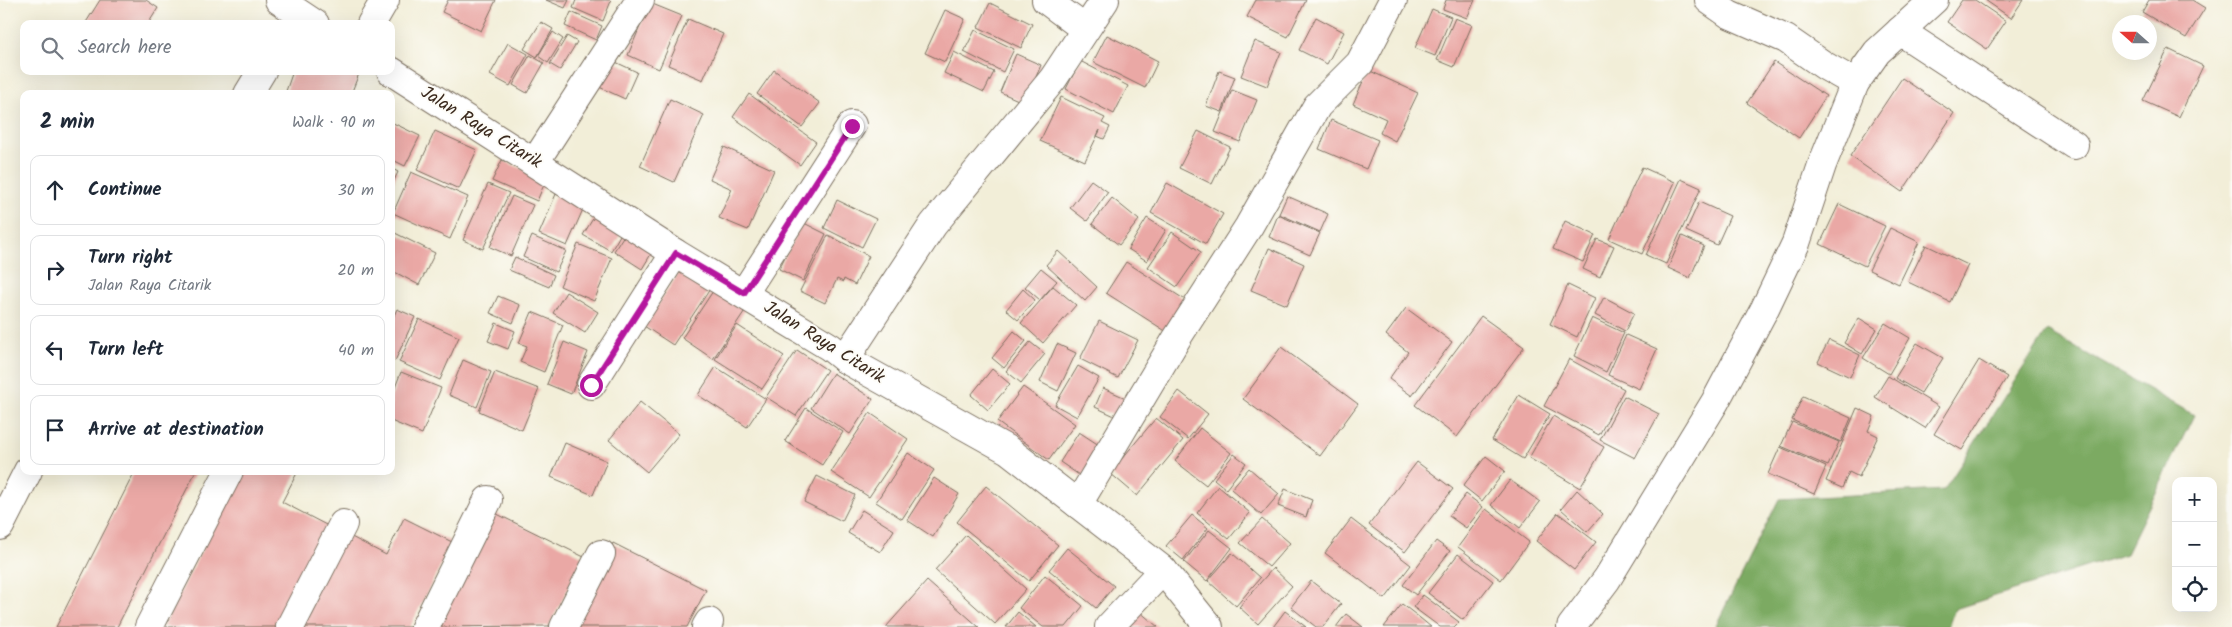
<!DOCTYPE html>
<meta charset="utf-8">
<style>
body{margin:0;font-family:Kalam,sans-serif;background:#f2f2f3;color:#1f2937}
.controls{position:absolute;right:15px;bottom:15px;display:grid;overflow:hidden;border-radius:10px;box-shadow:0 5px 20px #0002}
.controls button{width:45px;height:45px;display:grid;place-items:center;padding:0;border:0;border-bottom:1px solid #e0e1e3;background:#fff;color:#1f2937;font:25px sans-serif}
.compass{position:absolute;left:2112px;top:15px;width:45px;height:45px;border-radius:50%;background:#fff;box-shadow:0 5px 20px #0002;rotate:291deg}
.stop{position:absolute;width:15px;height:15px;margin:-11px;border:4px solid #b5179e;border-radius:50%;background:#fff}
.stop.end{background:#b5179e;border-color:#fff;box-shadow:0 1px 5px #0008}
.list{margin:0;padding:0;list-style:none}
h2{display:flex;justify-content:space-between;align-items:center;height:65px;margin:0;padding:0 20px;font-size:21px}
h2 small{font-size:16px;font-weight:400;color:#747a83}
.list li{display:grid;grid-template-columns:32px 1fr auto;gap:15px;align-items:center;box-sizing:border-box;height:70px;margin:0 10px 10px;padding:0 10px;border:1px solid #e0e1e3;border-radius:10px}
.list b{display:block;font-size:19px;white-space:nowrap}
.list p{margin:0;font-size:16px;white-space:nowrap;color:#747a83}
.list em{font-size:16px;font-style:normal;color:#747a83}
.icon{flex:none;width:28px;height:28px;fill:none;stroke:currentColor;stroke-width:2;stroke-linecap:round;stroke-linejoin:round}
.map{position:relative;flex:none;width:2232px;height:627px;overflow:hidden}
.search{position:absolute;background:#fff;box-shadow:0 5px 20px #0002;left:20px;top:20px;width:375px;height:55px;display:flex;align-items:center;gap:12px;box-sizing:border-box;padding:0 18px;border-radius:10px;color:#747a83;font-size:19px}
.panel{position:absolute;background:#fff;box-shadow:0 5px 20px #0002;left:20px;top:90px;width:375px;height:385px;border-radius:10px}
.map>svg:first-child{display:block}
.forest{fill:#7caa62;stroke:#5c6a40}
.building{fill:#eaa8a5}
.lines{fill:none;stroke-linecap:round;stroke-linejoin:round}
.minor-casing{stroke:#7b6f5f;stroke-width:30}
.minor{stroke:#fff;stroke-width:28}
.route{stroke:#b5179e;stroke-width:6}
.labels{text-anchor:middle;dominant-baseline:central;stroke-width:4;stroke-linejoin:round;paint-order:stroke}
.street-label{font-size:18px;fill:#3b2a1e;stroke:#fdfcf7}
</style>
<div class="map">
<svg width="2232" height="627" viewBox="0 0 2232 627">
<rect width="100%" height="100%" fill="#fdfcf7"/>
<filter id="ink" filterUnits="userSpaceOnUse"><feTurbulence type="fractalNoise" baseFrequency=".02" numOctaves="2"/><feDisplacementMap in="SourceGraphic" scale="10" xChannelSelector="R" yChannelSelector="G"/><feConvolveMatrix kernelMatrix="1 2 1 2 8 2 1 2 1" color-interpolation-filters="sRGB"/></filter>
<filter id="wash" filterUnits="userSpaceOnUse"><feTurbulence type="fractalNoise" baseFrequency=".0096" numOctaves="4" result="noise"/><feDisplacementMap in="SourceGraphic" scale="20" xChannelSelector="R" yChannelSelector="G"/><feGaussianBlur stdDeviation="1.12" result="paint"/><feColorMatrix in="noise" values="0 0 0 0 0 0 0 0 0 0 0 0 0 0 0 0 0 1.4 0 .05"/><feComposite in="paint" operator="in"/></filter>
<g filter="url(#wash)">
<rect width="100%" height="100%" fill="#f2eed8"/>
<path class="forest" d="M2047,331l147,84 -68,139 -171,55 -7,18h-233l64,-128 165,-9z"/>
<g id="blocks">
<g class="building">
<path d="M100,0h46l12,8 -10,16h-63z"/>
<path d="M448,0h48l-15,31 -39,-19z"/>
<path d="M546,0h23l-4,8z"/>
<path d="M576,0h34l1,1 -8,20 -30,-13z"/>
<path d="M1256,0h50l-18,37 -41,-20z"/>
<path d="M1446,0h29l-8,18 -24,-9z"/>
<path d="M1962,0h13l31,21 -19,28 -40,-27z"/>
<path d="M1985,0h38l-12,18z"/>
<path d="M2149,0h43l13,8 -19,30 -44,-26z"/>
<path d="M650,3l32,13 -23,53 -31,-14z"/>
<path d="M990,3l42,21 -11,24 -43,-21z"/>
<path d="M1432,9l19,8 -16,39 -20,-8z"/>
<path d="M945,10l20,9 -20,43 -20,-9z"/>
<path d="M571,12l31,14 -6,14 -31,-14z"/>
<path d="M1316,17l28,15 -17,32 -28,-14z"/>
<path d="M1455,18l17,7 -18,42 -17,-7z"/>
<path d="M688,19l35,15 -20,46 -35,-15z"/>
<path d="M541,22l12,7 -16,28 -13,-8z"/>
<path d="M975,30l39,19 -11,23 -39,-20z"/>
<path d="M553,32l10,7 -15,24 -10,-7z"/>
<path d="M1107,35l51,26 -13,27 -52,-26z"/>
<path d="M567,36l10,6 -17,28 -10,-6z"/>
<path d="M1255,41l26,11 -14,34 -26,-10z"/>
<path d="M508,43l20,11 -18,32 -20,-11z"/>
<path d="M2168,49l35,17 -24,51 -36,-16z"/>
<path d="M954,52l40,20 -10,20 -40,-19z"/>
<path d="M1016,54l25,11 -16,38 -25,-11z"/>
<path d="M530,55l14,8 -17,30 -14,-8z"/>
<path d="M609,59l28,13 -12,27 -28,-13z"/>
<path d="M1080,61l48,25 -14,28 -48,-25z"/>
<path d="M1774,62l52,34 -27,42 -52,-35z"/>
<path d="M774,70l46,33 -18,24 -45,-33z"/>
<path d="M1368,70l50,23 -23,48 -15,-8 6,-14 -33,-15z"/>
<path d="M293,71h67l-9,23h-66z"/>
<path d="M1219,71l16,6 -13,35 -16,-6z"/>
<path d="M1902,78l52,35 -52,79 -52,-36z"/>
<path d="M1232,90l25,10 -17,42 -25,-10z"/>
<path d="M749,94l67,48 -16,23 -67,-48z"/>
<path d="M1061,97l44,21 -3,5 8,4 -6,12 -7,-3 3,-6 -15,31 -45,-20z"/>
<path d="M670,99l34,16 -30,67 -34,-16z"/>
<path d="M1331,120l47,20 -12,29 -47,-20z"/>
<path d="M391,122l29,14 -15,30 -14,-7z"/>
<path d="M435,131l42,19 -18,39 -42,-19z"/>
<path d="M1198,131l32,16 -18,37 -33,-16z"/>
<path d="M724,147l50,23 -26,60 -29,-12 13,-29 -22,-10z"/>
<path d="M502,160l44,20 -9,21 -45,-20z"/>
<path d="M1642,167l33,15 -33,72 -33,-15z"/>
<path d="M391,168l7,4 -7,15z"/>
<path d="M411,172l57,25 -18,42 -57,-26z"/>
<path d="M1681,179l20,9 -35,76 -20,-9z"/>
<path d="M1091,180l17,12 -21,29 -17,-13z"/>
<path d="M1167,183l56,31 -17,30 -55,-31z"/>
<path d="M488,184l21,9 -26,56 -20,-9z"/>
<path d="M556,194l28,13 -17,39 -28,-12z"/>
<path d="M512,196l21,9 -22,51 -21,-9z"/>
<path d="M1287,196l41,18 -8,18 -41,-18z"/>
<path d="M1112,198l27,22 -20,25 -27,-21z"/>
<path d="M837,200l39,19 -14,28 -38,-19z"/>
<path d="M1699,202l31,14 -13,29 -31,-14z"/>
<path d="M1839,204l46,22 -20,40 -45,-22z"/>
<path d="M597,212l27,16 -13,23 -28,-16z"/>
<path d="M1278,215l42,18 -10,22 -41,-18z"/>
<path d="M1147,218l19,12 -19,31 -19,-12z"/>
<path d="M1565,221l30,14 -12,27 -30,-13z"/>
<path d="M802,222l24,12 -23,47 -24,-12z"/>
<path d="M1890,228l29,14 -20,42 -30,-14z"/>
<path d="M391,231l44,22 -16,32 -28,-15z"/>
<path d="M626,232l28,17 -12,20 -28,-18z"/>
<path d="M1172,232l29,20 -24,35 -29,-20z"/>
<path d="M828,235l41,21 -14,29 -11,-6 -1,3 -6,-3 -12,24 -25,-12z"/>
<path d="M532,236l34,15 -10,21 -33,-15z"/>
<path d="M1682,236l22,10 -14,32 -22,-10z"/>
<path d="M1597,239l17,7 -14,31 -17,-8z"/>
<path d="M578,244l34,14 -18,43 -34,-15z"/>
<path d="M1926,245l42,20 -18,37 -42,-20z"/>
<path d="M1269,248l35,16 -17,41 -36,-15z"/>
<path d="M1058,251l39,36 -12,14 -39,-36z"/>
<path d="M515,257l39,18 -5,12 -40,-17z"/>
<path d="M1126,262l61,39 -20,31 -61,-39z"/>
<path d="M683,267l29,19 -39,59 -29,-19z"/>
<path d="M1041,268l16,13 -17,19 -15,-13z"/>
<path d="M1568,285l27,13 -18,39 -27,-13z"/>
<path d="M1053,286l23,19 -33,38 -22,-20z"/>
<path d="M715,288l31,21 -33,50 -31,-21z"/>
<path d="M1023,289l12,11 -17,20 -12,-10z"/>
<path d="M566,292l32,20 -13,21 -32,-20z"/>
<path d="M498,296l22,9 -7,18 -23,-10z"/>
<path d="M1604,297l30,16 -9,18 -30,-16z"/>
<path d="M1406,308l46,34 -40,54 -23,-17 19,-27 -22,-17z"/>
<path d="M397,309l18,8 -20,44 -4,-2v-37z"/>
<path d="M532,312l31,13 -19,47 -24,-10 7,-16 -8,-3z"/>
<path d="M1481,316l43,31 -67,90 -42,-32z"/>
<path d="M1592,318l32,15 -18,39 -32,-16z"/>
<path d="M1859,318l18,11 -15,25 -18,-11z"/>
<path d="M419,319l40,18 -19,43 -41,-18z"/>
<path d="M1099,321l39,19 -20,38 -38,-19z"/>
<path d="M496,323l19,8 -7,18 -20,-8z"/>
<path d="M1885,323l25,15 -21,36 -26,-16z"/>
<path d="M737,325l47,31 -22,33 -47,-30z"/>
<path d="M1014,331l12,10 -22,27 -12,-10z"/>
<path d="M1626,335l31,14 -18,40 -31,-14z"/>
<path d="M1829,340l31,15 -10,22 -32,-15z"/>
<path d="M564,342l24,10 -17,42 -24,-10z"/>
<path d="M1030,342l15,12 -24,29 -15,-12z"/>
<path d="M1917,343l26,15 -22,35 -26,-15z"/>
<path d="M1057,344l19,9 -18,38 -18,-9z"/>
<path d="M1281,347l77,57 -38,52 -77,-57z"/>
<path d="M797,350l30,20 -31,46 -30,-19z"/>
<path d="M1569,359l55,30 -25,46 -55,-29z"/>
<path d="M463,360l28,12 -14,35 -28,-12z"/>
<path d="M1979,360l28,17 -45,73 -28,-16z"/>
<path d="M1078,366l21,12 -22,39 -22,-12z"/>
<path d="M716,367l50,32 -19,28 -49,-32z"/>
<path d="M992,369l18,15 -22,26 -17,-15z"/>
<path d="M401,372l40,16 -19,46 -31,-13v-23z"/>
<path d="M495,372l44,17 -17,41 -43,-19z"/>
<path d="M833,373l40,26 -23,35 -39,-26z"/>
<path d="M1888,376l51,31 -14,21 -50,-31z"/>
<path d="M1023,387l52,37 -26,36 -52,-38z"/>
<path d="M1103,388l25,11 -9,19 -24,-11z"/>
<path d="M1179,391l29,23 -20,25 -28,-22z"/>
<path d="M1519,395l31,19 -27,45 -31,-19z"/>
<path d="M1624,396l35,18 -24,44 -35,-18z"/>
<path d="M1803,396l48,22 -10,24 -49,-22z"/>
<path d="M640,402l39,32 -32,38 -38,-32z"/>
<path d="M806,408l37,24 -21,33 -37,-24z"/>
<path d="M1857,408l17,8 -6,15 10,5 -19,41 -10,-5 -7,16 -16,-7z"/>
<path d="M870,413l38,26 -39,58 -38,-25z"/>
<path d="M1553,416l51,31 -24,41 -51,-30z"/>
<path d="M1156,418l27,22 -46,56 -27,-23z"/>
<path d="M1792,422l47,20 -11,24 -47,-20z"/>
<path d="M1200,428l31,25 -25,32 -31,-24z"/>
<path d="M1079,432l23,15 -20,30 -22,-15z"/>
<path d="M565,443l42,18 -14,34 -42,-18z"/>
<path d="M1780,447l46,20 -12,27 -46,-20z"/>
<path d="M908,453l26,17 -32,49 -26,-17z"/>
<path d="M1234,454l12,9 -20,26 -12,-10z"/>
<path d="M1486,456l19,15 -23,30 -19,-15z"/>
<path d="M1417,462l36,27 -48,63 -36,-27z"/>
<path d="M1249,468l30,26 -18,21 -30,-26z"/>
<path d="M135,471h61l-79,156h-61z"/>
<path d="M242,471h56l-16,31 48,25 -51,100h-116z"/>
<path d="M817,476l38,19 -13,26 -38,-19z"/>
<path d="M934,478l25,16 -26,43 -26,-17z"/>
<path d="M1510,480l30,22 -20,26 -29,-23z"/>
<path d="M986,486l72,59 -29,36 -72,-59z"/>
<path d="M1218,486l32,27 -21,26 -32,-26z"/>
<path d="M1285,489l27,11 -6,17 -28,-11z"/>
<path d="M1577,490l26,24 -16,18 -26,-23z"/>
<path d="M1466,494l17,13 -17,21 -17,-12z"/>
<path d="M1486,509l43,33 -28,38 -43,-33z"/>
<path d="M862,510l32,20 -14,22 -32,-19z"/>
<path d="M491,511l93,46 -35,69 -117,1z"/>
<path d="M1558,513l38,29 -22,28 -38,-29z"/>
<path d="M1192,515l16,13 -25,32 -17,-14z"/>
<path d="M404,518l48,24 -42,85h-117l49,-95 44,23z"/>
<path d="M1262,519l28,24 -21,24 -29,-24z"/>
<path d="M1351,519l60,46 -26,34 -60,-46z"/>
<path d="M1209,530l23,18 -25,33 -23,-19z"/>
<path d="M966,535l60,54 -31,35 -60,-54z"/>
<path d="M1436,541l14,10 -34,44 -13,-10z"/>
<path d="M613,543l93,47 -19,37h-116z"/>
<path d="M1067,548l47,38 -18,22 -47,-38z"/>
<path d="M1232,553l28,25 -24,28 -28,-25z"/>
<path d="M1458,554l35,27 -30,39 -35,-27z"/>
<path d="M1273,568l19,18 -34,38 -19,-17z"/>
<path d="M1045,575l38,31 -17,21h-23l-24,-19z"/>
<path d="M927,581l52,46h-93z"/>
<path d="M1311,581l30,23 -18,23h-7l-25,-20z"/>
<path d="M1423,595l36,27 -5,5h-14l-27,-20z"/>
<path d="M1402,604l18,14 11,9h-47z"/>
<path d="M1133,606l25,21h-42z"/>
<path d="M1285,611l21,16h-33z"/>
<path d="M1018,612l18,15h-30z"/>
<path d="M1346,614l17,13h-27z"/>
</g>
</g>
</g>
<g filter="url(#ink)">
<use href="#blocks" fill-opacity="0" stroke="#7b6f5f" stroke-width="1"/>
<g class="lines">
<defs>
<g id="minor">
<path d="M279,0l36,24"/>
<path d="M1046,0l39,29"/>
<path d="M1709,0l20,14 57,25 39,27 30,17"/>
<path d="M371,24l14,-24"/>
<path d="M1900,31l174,114"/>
<path d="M391,71l284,182 155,94 15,12 163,91 155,120 46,57"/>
<path d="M248,94l14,-23"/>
<path d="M535,162l105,-162"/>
<path d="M744,293l108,-168"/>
<path d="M845,359l88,-134 120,-146 52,-79"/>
<path d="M591,385l84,-132"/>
<path d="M1078,504l99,-166 72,-112 68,-120 43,-43 33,-63"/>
<path d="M0,526l28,-55"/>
<path d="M149,627l80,-156"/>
<path d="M290,627l53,-103"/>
<path d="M425,627l63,-127"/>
<path d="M564,627l37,-73"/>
<path d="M706,627l3,-5"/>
<path d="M1109,627l54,-57"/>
<path d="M1571,627l36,-48 108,-177 50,-94 31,-65 26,-78 33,-82 22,-31 57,-52"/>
</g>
</defs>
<use href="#minor" class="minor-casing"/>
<use href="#minor" class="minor"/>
</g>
</g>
<g class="lines" filter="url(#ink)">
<path class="route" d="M591,385l85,-132 68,40 108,-167"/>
</g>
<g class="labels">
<g class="street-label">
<text transform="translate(481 128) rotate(32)">Jalan Raya Citarik</text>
<text transform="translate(824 343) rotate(32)">Jalan Raya Citarik</text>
</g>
</g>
</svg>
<div class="controls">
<button>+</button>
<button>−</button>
<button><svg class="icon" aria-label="locate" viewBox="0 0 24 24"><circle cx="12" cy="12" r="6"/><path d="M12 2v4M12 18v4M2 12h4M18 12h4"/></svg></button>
</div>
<svg class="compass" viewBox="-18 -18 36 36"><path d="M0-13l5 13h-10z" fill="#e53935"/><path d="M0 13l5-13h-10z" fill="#747a83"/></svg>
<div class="stop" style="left:591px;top:385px"></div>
<div class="stop end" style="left:852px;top:126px"></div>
<div class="search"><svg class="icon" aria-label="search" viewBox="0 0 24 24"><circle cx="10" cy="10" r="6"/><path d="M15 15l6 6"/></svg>Search here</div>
<section class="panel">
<h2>2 min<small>Walk · 90 m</small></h2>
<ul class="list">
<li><svg class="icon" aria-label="ahead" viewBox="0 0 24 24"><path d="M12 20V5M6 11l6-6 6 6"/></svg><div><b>Continue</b></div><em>30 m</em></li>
<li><svg class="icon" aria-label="right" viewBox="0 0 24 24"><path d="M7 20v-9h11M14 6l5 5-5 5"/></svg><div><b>Turn right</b><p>Jalan Raya Citarik</p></div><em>20 m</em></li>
<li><svg class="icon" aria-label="left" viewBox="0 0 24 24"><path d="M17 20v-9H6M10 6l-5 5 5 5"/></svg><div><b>Turn left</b></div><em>40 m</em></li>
<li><svg class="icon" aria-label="arrive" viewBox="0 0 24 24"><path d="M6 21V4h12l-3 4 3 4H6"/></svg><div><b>Arrive at destination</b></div></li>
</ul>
</section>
</div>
